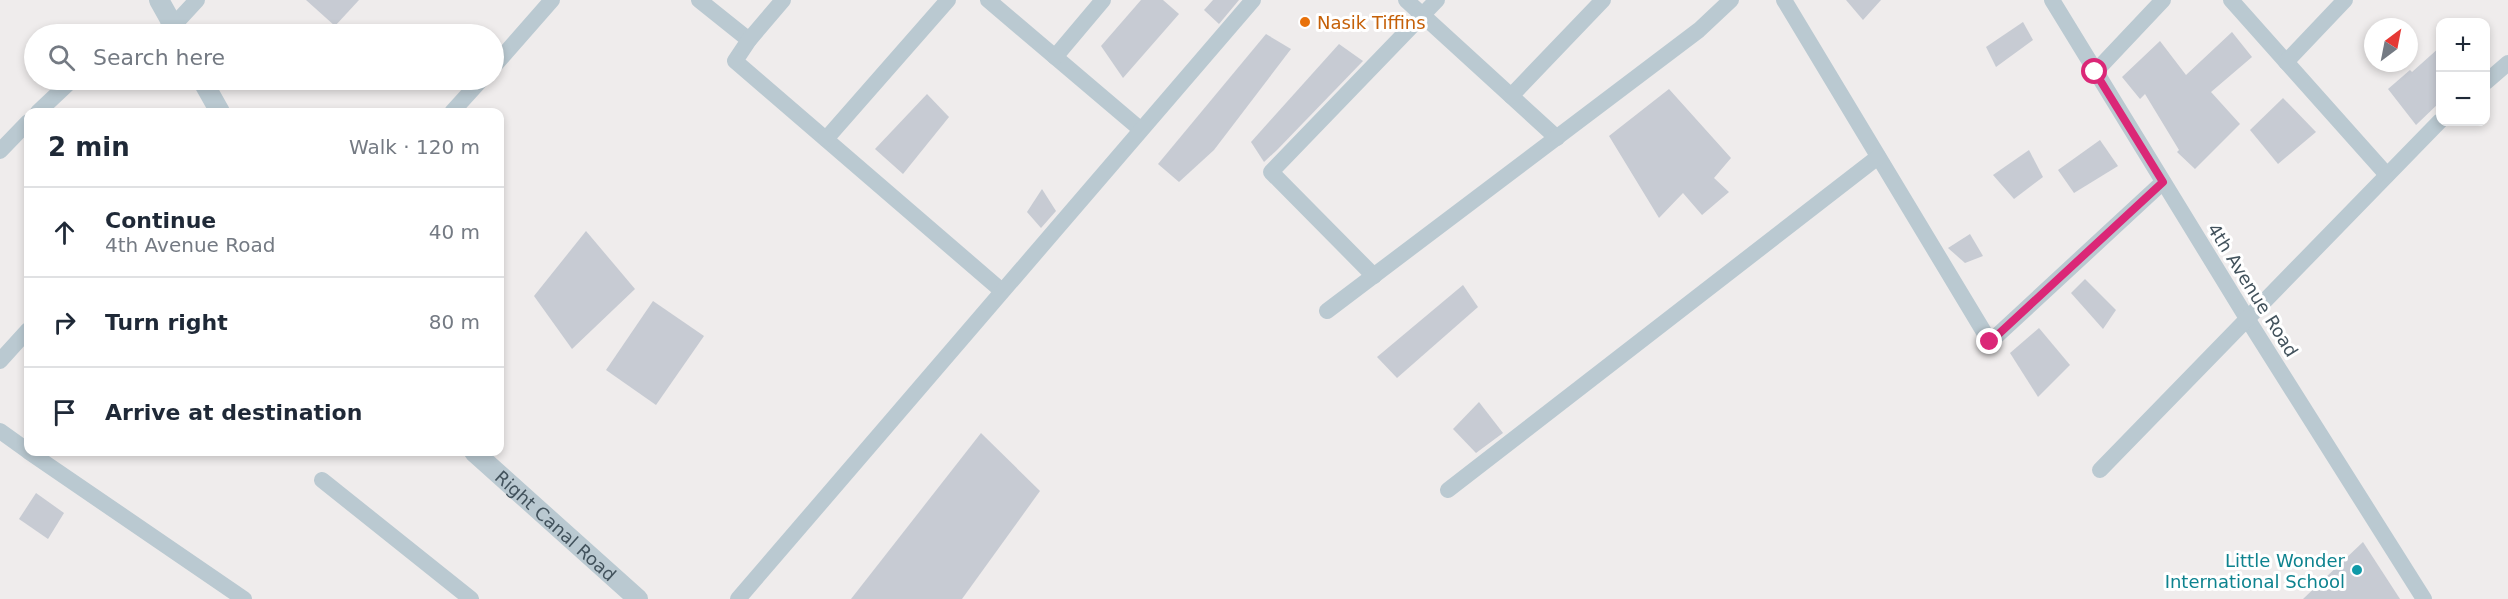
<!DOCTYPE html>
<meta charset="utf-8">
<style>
body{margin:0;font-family:"DejaVu Sans",sans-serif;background:#f2f2f3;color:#1f2937}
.controls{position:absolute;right:18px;top:18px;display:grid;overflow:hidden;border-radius:12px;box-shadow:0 3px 9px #0003}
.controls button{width:54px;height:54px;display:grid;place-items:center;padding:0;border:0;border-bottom:2px solid #e0e1e3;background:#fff;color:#1f2937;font:30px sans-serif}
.compass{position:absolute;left:2364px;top:18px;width:54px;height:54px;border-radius:50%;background:#fff;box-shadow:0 3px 9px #0003;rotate:32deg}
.stop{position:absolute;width:18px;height:18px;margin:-14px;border:4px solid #db2777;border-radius:50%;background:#fff}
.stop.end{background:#db2777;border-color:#fff;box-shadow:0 2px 6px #0008}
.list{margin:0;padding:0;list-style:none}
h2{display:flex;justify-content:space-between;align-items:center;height:78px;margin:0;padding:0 24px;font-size:26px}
h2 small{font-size:20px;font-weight:400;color:#747a83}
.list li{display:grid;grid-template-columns:39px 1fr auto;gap:18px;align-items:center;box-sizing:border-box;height:90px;padding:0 24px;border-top:2px solid #e0e1e3}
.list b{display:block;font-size:22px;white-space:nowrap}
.list p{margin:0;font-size:20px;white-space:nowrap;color:#747a83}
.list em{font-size:20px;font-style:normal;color:#747a83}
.icon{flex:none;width:33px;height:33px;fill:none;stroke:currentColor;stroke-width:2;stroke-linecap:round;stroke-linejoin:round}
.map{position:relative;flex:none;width:2508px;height:599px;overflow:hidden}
.search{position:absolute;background:#fff;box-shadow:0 3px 9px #0003;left:24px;top:24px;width:480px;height:66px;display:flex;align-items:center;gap:15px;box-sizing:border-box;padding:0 21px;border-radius:33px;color:#747a83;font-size:22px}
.panel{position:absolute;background:#fff;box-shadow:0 3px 9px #0003;left:24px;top:108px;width:480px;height:348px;border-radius:12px}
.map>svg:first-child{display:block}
.building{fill:#c7cbd3}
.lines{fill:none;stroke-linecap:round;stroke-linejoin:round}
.minor{stroke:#bac9d1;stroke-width:16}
.tertiary{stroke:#bac9d1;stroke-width:20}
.route{stroke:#db2777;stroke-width:8}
.food-dot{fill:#e8710a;stroke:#fff;stroke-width:2}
.culture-dot{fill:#0f9aa8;stroke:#fff;stroke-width:2}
.labels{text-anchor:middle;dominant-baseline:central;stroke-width:6;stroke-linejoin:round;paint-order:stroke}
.food-label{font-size:18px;fill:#c56008;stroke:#fff;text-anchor:start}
.street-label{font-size:18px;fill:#42525c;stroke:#fff}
.culture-label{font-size:18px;fill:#0d838f;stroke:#fff;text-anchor:end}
</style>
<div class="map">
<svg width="2508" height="599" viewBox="0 0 2508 599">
<rect width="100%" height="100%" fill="#efecec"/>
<g class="building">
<path d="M306,0h53l-24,26z"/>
<path d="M1141,0h22l16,14 -56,64 -22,-32z"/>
<path d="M1213,0h26l-20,24 -15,-14z"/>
<path d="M1846,0h35l-18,20z"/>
<path d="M2023,22l10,18 -37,27 -10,-20z"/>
<path d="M2232,32l20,25 -41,35 29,32 -45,45 -18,-17 2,-2 -34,-56 -5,5 -18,-22 38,-36 26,34z"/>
<path d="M1266,34l25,15 -77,101 -35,32 -21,-18z"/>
<path d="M1339,44l24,17 -86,89 -13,12 -13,-20z"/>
<path d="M2440,47v55l-24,23 -28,-36 22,-19 2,2z"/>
<path d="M1669,89l62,69 -17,20 15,14 -27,23 -19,-22 -24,25 -50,-82z"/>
<path d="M927,94l22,23 -46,57 -28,-25z"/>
<path d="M2283,98l33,34 -38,32 -28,-34z"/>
<path d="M2100,140l18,26 -44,27 -16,-23z"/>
<path d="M2029,150l14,27 -29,22 -21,-24z"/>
<path d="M1042,189l14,22 -15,17 -14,-16z"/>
<path d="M586,231l49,58 -63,60 -38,-53z"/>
<path d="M1970,234l13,22 -18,7 -17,-15z"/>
<path d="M2085,279l31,31 -13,19 -32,-36z"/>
<path d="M1463,285l15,22 -81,71 -20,-21z"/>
<path d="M653,301l51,35 -48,69 -50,-35z"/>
<path d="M2039,328l31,37 -32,32 -28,-44z"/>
<path d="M1479,402l24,31 -27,20 -23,-24z"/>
<path d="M981,433l59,58 -78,108h-111z"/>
<path d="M36,493l28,20 -16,26 -29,-20z"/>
<path d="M2363,542l37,57h-97z"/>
</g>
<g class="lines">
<g class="minor">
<path d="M699,0l50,40"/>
<path d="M783,0l-34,40 -14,21 267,230"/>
<path d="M988,0l152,129"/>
<path d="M1406,0l151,138"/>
<path d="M1784,0l206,342 173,-160"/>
<path d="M2052,0l196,320 176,279"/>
<path d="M2231,0l156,175"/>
<path d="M158,34l15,-8 24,-26"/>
<path d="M1055,57l48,-57"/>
<path d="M2286,62l59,-62"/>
<path d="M494,66l58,-66"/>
<path d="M2095,72l68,-72"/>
<path d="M2486,82l22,-19"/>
<path d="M1511,96l92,-96"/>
<path d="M38,112l34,-32"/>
<path d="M452,112l29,-32"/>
<path d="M826,139l122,-139"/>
<path d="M0,151l28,-29"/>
<path d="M1374,276l-103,-104 166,-172"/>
<path d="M1327,311l372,-281 32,-30"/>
<path d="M0,361l28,-31"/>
<path d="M0,431l28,20"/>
<path d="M29,452l215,147"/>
<path d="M2100,470l340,-349"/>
<path d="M322,480l149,119"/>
<path d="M1448,490l430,-333"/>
<path d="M738,599l515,-599"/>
</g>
<g class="tertiary">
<path d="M159,0l19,34"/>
<path d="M202,80l18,32"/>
<path id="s1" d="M474,452l164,147"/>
</g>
</g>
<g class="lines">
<path class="route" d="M1990,342l173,-160 -68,-110"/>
</g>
<circle class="food-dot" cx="1305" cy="22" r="6"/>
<circle class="culture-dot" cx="2357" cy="570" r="6"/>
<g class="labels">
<g class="food-label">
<text x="1317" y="22">Nasik Tiffins</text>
</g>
<g class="street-label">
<text transform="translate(2253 290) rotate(58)">4th Avenue Road</text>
<text stroke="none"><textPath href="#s1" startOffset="110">Right Canal Road</textPath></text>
</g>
<g class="culture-label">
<text x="2345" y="560">Little Wonder<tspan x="2345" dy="21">International School</tspan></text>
</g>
</g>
</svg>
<div class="controls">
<button>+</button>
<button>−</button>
</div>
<svg class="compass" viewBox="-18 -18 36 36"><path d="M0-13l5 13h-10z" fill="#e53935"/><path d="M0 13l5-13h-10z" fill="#747a83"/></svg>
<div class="stop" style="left:2095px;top:72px"></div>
<div class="stop end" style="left:1990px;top:342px"></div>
<div class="search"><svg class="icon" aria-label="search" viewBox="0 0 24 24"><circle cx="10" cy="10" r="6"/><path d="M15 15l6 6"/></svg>Search here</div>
<section class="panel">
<h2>2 min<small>Walk · 120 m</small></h2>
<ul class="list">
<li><svg class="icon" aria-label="ahead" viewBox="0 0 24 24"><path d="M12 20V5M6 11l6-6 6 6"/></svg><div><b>Continue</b><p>4th Avenue Road</p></div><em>40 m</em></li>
<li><svg class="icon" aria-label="right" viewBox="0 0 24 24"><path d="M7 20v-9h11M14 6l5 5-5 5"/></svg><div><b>Turn right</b></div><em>80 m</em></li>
<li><svg class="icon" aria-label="arrive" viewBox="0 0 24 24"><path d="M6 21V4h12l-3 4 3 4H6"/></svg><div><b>Arrive at destination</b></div></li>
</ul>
</section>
</div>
